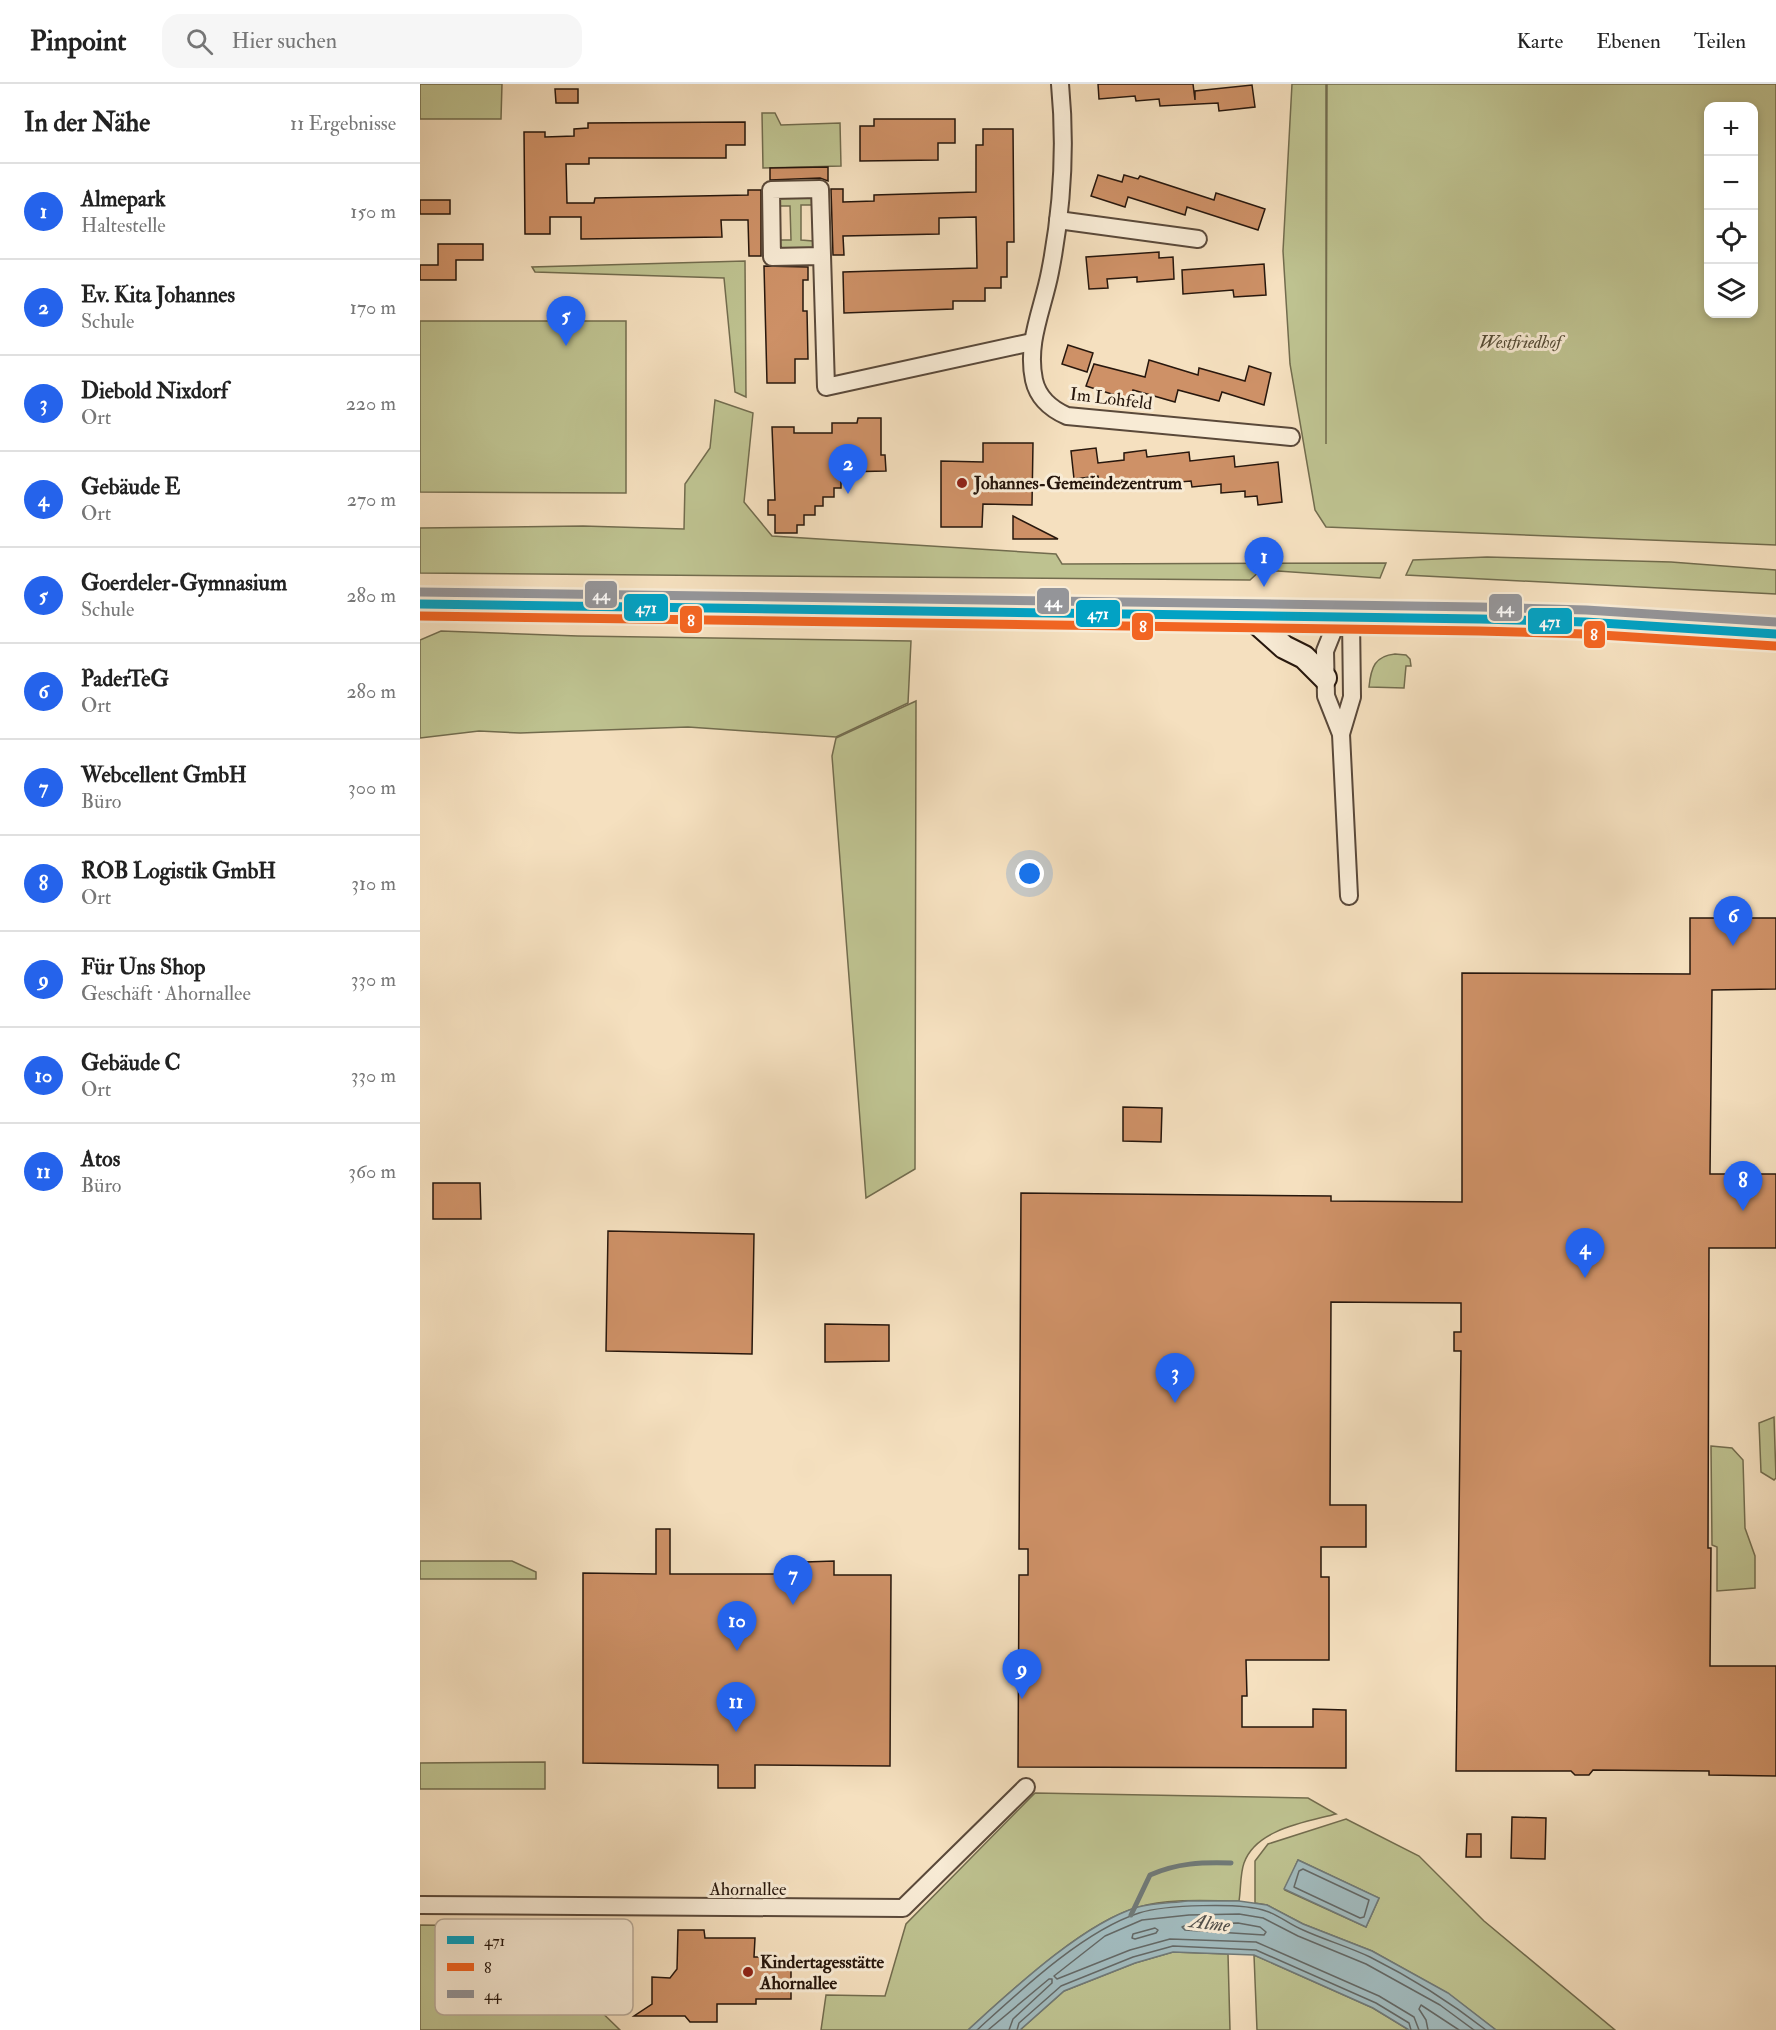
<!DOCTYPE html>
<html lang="de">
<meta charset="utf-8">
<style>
body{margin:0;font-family:"IM FELL Double Pica",serif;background:#f6f6f6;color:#222}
.controls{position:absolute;right:18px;top:18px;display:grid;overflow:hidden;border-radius:12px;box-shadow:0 3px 9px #0003}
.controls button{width:54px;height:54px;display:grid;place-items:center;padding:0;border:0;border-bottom:2px solid #e0e0e0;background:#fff;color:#222;font:30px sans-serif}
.you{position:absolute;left:610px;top:790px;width:21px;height:21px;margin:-15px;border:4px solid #fff;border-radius:50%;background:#1a73e8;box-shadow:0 0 0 9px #1a73e833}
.badge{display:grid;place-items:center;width:39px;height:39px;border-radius:50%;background:#2563eb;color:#fff;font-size:20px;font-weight:700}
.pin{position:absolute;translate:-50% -50px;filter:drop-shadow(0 2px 3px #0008)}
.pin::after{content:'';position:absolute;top:32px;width:21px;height:18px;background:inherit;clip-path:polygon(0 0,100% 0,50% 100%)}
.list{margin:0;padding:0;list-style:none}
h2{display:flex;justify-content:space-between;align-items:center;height:78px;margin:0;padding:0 24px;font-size:26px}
h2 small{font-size:20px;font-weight:400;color:#767676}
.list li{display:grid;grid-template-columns:39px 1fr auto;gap:18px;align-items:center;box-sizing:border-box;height:96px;padding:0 24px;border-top:2px solid #e0e0e0}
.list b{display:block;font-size:22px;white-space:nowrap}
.list p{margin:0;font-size:20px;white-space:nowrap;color:#767676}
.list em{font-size:20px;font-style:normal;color:#767676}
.icon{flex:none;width:33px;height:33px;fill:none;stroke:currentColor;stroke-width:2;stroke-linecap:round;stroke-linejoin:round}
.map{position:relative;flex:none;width:1356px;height:1946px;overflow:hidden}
header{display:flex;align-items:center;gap:36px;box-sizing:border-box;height:84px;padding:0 30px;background:#fff;border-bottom:2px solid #e0e0e0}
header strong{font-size:28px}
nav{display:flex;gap:33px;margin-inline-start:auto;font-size:21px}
.search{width:420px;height:54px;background:#f6f6f6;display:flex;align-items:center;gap:15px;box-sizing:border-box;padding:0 21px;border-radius:18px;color:#767676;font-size:22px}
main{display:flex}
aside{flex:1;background:#fff}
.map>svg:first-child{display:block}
.green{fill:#bec290;stroke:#726c4e;stroke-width:1.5;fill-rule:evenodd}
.water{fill:#a1babd;stroke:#707977;stroke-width:1.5}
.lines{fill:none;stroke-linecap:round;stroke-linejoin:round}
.shore{stroke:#646865;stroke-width:1.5}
.stream{stroke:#707977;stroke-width:5}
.building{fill:#ce9167;stroke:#27170d;stroke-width:1.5}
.street-casing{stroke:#5a493a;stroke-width:20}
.secondary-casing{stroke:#27170d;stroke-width:26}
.street{stroke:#f8ebd5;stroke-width:16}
.secondary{stroke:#f8ebd5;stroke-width:22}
.bus-1-casing{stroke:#f8ebd5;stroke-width:14}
.bus-2-casing{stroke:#f8ebd5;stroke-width:14}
.bus-3-casing{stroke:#f8ebd5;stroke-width:14}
.bus-1{stroke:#02a2c4;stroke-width:9}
.bus-2{stroke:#f26522;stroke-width:9}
.bus-3{stroke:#949599;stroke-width:9}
.poi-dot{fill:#8f2418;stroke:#f8ebd5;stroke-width:2}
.labels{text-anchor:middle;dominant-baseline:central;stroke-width:6;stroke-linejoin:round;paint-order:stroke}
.park-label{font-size:18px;font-style:italic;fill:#544a34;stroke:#f8ebd5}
.street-label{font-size:18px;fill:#27170d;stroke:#f8ebd5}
.poi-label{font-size:18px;font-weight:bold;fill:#27170d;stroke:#f8ebd5;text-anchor:start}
.water-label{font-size:20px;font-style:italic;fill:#52504b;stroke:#f8ebd5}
.key{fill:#f8ebd5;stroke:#b9ab99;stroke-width:1.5}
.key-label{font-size:16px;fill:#27170d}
.line-badge{stroke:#f8ebd5;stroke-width:2}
.badge-label{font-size:16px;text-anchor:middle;font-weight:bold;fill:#fff}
</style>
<header>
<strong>Pinpoint</strong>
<div class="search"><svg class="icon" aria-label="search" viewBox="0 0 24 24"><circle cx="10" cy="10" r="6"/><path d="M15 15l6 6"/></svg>Hier suchen</div>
<nav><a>Karte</a><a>Ebenen</a><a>Teilen</a></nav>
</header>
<main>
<aside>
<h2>In der Nähe<small>11 Ergebnisse</small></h2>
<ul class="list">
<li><span class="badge">1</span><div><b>Almepark</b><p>Haltestelle</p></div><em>150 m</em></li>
<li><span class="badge">2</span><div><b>Ev. Kita Johannes</b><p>Schule</p></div><em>170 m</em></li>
<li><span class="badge">3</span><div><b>Diebold Nixdorf</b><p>Ort</p></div><em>220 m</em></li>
<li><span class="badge">4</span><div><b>Gebäude E</b><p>Ort</p></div><em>270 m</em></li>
<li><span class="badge">5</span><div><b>Goerdeler-Gymnasium</b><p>Schule</p></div><em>280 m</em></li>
<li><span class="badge">6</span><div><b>PaderTeG</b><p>Ort</p></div><em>280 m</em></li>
<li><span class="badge">7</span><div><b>Webcellent GmbH</b><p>Büro</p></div><em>300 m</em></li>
<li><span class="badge">8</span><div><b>ROB Logistik GmbH</b><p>Ort</p></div><em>310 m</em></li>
<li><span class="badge">9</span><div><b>Für Uns Shop</b><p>Geschäft · Ahornallee</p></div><em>330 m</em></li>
<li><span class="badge">10</span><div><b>Gebäude C</b><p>Ort</p></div><em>330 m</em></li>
<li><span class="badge">11</span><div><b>Atos</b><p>Büro</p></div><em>360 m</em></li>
</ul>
</aside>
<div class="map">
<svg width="1356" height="1946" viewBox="0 0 1356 1946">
<rect width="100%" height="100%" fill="#f5e0bf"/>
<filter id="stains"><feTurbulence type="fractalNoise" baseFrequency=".00333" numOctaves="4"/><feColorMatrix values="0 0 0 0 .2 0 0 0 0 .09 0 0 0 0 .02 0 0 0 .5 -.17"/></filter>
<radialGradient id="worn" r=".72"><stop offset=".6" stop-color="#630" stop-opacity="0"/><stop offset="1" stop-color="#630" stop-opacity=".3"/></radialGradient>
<g class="green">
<path d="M0,0h82l-1,35h-81z"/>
<path d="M872,0h34v360l1,-360h449v461l-450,-18 -11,-17 -25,-146 -7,-113zM1334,22v208h-46v-208z"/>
<path d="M342,29h13l6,12 59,-2 1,43 -78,2z"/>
<path d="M359,114h34v7h-12v35l12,1v8h-33l-1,-9h12l-1,-34h-11z"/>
<path d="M325,177l1,136 -11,-5 -11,-114 -189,-6 -3,-5z"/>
<path d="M0,237h206v172l-206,-1z"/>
<path d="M295,316l38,13 -9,89 28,34 284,18 6,10 324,-1 -6,15 -119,-8 -11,10 -830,-7v-45l163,-2 101,3 1,-45 25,-36z"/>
<path d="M1067,473l184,5 105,8v24l-370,-19 7,-15z"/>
<path d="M21,547l137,5 333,5 -3,62 -72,34 -148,-10 -168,6 -41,-2 -59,7v-98z"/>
<path d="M975,570l11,1 4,4 1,7h-5l-2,22 -35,-1c2,-20 6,-31 26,-33z"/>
<path d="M496,617l-1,468 -49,29 -34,-442 4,-18z"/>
<path d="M1354,1333l2,61 -2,2 -13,-8 -2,-49z"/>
<path d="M1291,1362l21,2 11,12 2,68 10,28v32l-38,3v-44l-5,-2z"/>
<path d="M0,1477h92l24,11v7h-116z"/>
<path d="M125,1678v27h-125v-26z"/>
<path d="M615,1709l273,5 28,16c-30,8 -80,15 -92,49 -4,11 -3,26 -5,38 -32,0 -69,-3 -100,6 -54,14 -129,85 -171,123h-147l5,-35 59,1 21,-72z"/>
<path d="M926,1735l73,37 65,65 131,109h-119l-49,-37 -75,-42 -69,-27 -36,-19 -12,-2v-42l13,-17zM878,1776l81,38 -13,29 -81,-37z"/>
<path d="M0,1841l76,1 21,4 103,100h-200z"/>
<path d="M753,1868l55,2 2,76h-210l44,-39 71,-28z"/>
<path d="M834,1871l119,53 36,22h-152z"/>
</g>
<g class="water">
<path d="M878,1776l81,38 -13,29 -82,-38z"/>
<path d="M768,1817h51l28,4 36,19 69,27 76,42 48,37h-87l-36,-22 -119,-53 -81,-3 -38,11 -71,28 -44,39h-52c43,-39 114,-106 170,-123 15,-4 34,-4 50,-6z"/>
</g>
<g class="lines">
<g class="shore">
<path d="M883,1785l66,31 -5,17 -4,1 -66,-31 5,-16z"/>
<path d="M818,1839l22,4 6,5 -2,3 -79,-5 -3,-3 7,-3z"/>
<path d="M735,1844l3,2 -2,3 -21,6 -3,-1 1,-4z"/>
<path d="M557,1946c43,-39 106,-99 162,-117 25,-8 103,-11 127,-2 13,4 24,14 37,19 22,10 46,17 67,27 42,21 80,45 116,73"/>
<path d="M568,1946l61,-51h3v4l-39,36 -4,11"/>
<path d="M597,1946l2,-7 42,-37 72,-29 40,-11 83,4 120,53 33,20 2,7"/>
<path d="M999,1946l-5,-13 -35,-21 -123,-54 -86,-3 -40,11 -73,29 -3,-3 51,-40 37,-16 47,-5 50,-1 24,4 35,18 68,28 74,41 34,25"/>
<path d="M1008,1946l-2,-10 -7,-11 2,-4 38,25"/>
</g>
<path class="stream" d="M711,1831l19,-40c27,-12 52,-13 81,-12"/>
</g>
<g class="building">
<path d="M678,0h95l2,16v-9l57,-6 3,22 -36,4 -1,-8 -58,3 -1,-7 -23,2 -1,-5 -36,3z"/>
<path d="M135,5h23v14h-22z"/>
<path d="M454,35h81v24h-17v17l-78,1v-35h14z"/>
<path d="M325,38v23h-19v13h-137v6h-23l1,39h27l1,-5 153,-3v-5h13v66h-12l-1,-36h-27l1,17 -141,2v-22h-31v17h-25l-1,-102h21v5l29,-1v-7l14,-1v-5z"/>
<path d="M563,45h30l1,113h-7v35h-6v11h-16v13h-32v8l-109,4 -1,-41 134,-4 -1,-51 -37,1v16l-96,2 1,19h-11l-2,-66h12v13l31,-1v-6l102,-3v-47h7z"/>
<path d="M408,83v14l-8,-3 -50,2v-12z"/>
<path d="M678,91l24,7 2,-7 14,4 2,-3 74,24 2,-7 49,16 -7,21 -71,-23 -2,8 -57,-18 -3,10 -34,-11z"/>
<rect x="0" y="116" width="30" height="14"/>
<path d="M18,160h45v16h-27v20h-36v-15h18z"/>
<path d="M739,168v6l14,-1 1,22 -37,3v-5l-30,2 1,9 -19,1 -3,-32z"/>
<path d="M844,180l2,31 -32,2 -1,-7 -50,4 -1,-24z"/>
<path d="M344,182l44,1v13h-5v31h4l1,48h-13v24h-28z"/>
<path d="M648,261l25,8 -6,19 -25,-8z"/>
<path d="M729,276l49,15 1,-7 46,13 4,-15 22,7 -7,32 -42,-13 -3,9 -41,-11 -3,12 -42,-12 -2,10 -45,-14 8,-22 51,13z"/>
<path d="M438,334h23v37h4l1,16 -45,1v16h-7v9h-11v9h-8v9h-11v10h-7v8h-22v-18h-7v-15h7l-3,-73h22v6h38v-10h25z"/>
<path d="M563,359h50l-1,62 -49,-1 -1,23h-41v-66l42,1z"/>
<path d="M676,364l2,15 26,-3v-7l22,-3 1,7 42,-5 1,9 44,-5 1,11 43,-5 4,40 -24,3 -1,-9 -12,1v-6l-24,2v-9l-29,3 -1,-6 -91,8 -2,-13 -24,3 -3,-28z"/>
<path d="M593,432l45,23h-45z"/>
<path d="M1270,834h86v71l-64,1 -2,184h66v74h-67l-1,300h3l-1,118h66v110l-67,-1v-4l-116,-1 -4,5h-14l-4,-4h-115l5,-420h-7v-19h7v-29l-130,-1 -1,203h36v42h-45v30h8v83h-83l1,36h-5v31h71v-18l33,1v58l-328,-1 1,-192h9v-26h-9l2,-356 310,3v5l131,1v-229l228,1z"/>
<path d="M703,1023l39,1 -1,34 -38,-1z"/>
<path d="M13,1099h47l1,36h-48z"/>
<path d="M188,1147l146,3 -2,120 -146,-3z"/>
<path d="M405,1240l64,1v36l-64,1z"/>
<path d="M236,1445h14v45h109l-1,-8h27v-4l29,-1v14h57l-1,191 -135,-1v23h-37v-23l-135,-2v-190l73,1z"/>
<path d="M1092,1733l34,1 -1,41 -34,-1z"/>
<path d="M1047,1750h14v23h-15z"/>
<path d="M258,1846h26l1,8h50l-1,19h24v8h13v34h-35v5h-39v18h-27l-5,-6h-51l18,-12v-27l18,1 7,-9z"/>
</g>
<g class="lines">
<defs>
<g id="street">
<path d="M640,0c6,62 2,127 -10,188 -7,37 -24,70 -16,108 4,18 17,29 33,36l224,21"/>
<path d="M638,136l140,19"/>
<path d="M401,172l-49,1 -1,-67 49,-1 6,198 206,-45"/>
<path d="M921,650l11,-37 -1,-79"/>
<path d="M929,812l-8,-162 -15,-38 -1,-45 8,-20 18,-13"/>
<path d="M0,1821l483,3 123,-121"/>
</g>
<g id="secondary">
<path d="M0,520c170,0 341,6 511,8 209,2 418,3 627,9 73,2 145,10 218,13"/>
<path d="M826,529l38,34 20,10 21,21"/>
</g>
</defs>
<use href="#street" class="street-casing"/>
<use href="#secondary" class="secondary-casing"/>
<use href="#street" class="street"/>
<use href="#secondary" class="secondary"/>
<defs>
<path id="bus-1" d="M0,520l1060,15 105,3 191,12"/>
<path id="bus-2" d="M0,532l1059,15 106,3 190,12"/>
<path id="bus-3" d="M0,508l1060,15 106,3 190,12"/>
</defs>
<use href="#bus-1" class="bus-1-casing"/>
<use href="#bus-2" class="bus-2-casing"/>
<use href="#bus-3" class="bus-3-casing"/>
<use href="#bus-1" class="bus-1"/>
<use href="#bus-2" class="bus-2"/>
<use href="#bus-3" class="bus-3"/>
</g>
<g class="poi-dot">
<circle cx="542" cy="399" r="6"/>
<circle cx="328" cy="1888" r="6"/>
</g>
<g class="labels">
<g class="park-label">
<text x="1100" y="258">Westfriedhof</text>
</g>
<g class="street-label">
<text transform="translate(691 315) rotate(7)">Im Lohfeld</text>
<text x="328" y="1805">Ahornallee</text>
</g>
<g class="poi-label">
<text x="554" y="399">Johannes-Gemeindezentrum</text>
<text x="340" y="1878">Kindertagesstätte<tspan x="340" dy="21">Ahornallee</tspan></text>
</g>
<g class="water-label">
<text transform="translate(790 1839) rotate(7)">Alme</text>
</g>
</g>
<rect x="15" y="1835" width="198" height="96" rx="9" class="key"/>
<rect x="27" y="1852" width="27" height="8" fill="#02a2c4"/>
<rect x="27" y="1879" width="27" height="8" fill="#f26522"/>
<rect x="27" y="1906" width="27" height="8" fill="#949599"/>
<g class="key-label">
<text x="64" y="1862">471</text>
<text x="64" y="1889">8</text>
<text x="64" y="1916">44</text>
</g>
<g class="line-badge">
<rect x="164" y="496" width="34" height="29" rx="6" fill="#949599"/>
<rect x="616" y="503" width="34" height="28" rx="6" fill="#949599"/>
<rect x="203" y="509" width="46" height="29" rx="6" fill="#02a2c4"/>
<rect x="1068" y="509" width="35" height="29" rx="6" fill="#949599"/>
<rect x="655" y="515" width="46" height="29" rx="6" fill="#02a2c4"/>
<rect x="259" y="521" width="24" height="29" rx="6" fill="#f26522"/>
<rect x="1107" y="523" width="46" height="28" rx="6" fill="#02a2c4"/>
<rect x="711" y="528" width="23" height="29" rx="6" fill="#f26522"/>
<rect x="1163" y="536" width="23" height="29" rx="6" fill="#f26522"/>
</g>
<g class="badge-label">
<text x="181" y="516">44</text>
<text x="633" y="523">44</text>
<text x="226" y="529">471</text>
<text x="1085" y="529">44</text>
<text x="678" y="535">471</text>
<text x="271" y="542">8</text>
<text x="1130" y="543">471</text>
<text x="723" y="548">8</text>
<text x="1174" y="556">8</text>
</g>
<rect width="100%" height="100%" filter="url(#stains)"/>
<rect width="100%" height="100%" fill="url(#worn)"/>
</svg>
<div class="controls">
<button>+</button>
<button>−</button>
<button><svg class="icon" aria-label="locate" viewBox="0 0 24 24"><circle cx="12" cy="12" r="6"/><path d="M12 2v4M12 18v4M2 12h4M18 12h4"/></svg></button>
<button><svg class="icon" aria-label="layers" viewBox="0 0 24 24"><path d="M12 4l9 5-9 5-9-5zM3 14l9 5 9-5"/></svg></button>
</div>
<div class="you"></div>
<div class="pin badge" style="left:844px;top:503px">1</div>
<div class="pin badge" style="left:428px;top:410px">2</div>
<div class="pin badge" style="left:755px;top:1319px">3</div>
<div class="pin badge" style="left:1165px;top:1194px">4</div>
<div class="pin badge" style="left:146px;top:262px">5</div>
<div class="pin badge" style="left:1313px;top:862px">6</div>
<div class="pin badge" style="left:373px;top:1521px">7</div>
<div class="pin badge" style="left:1323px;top:1127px">8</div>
<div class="pin badge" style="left:602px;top:1615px">9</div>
<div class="pin badge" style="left:317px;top:1567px">10</div>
<div class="pin badge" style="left:316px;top:1648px">11</div>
</div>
</main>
